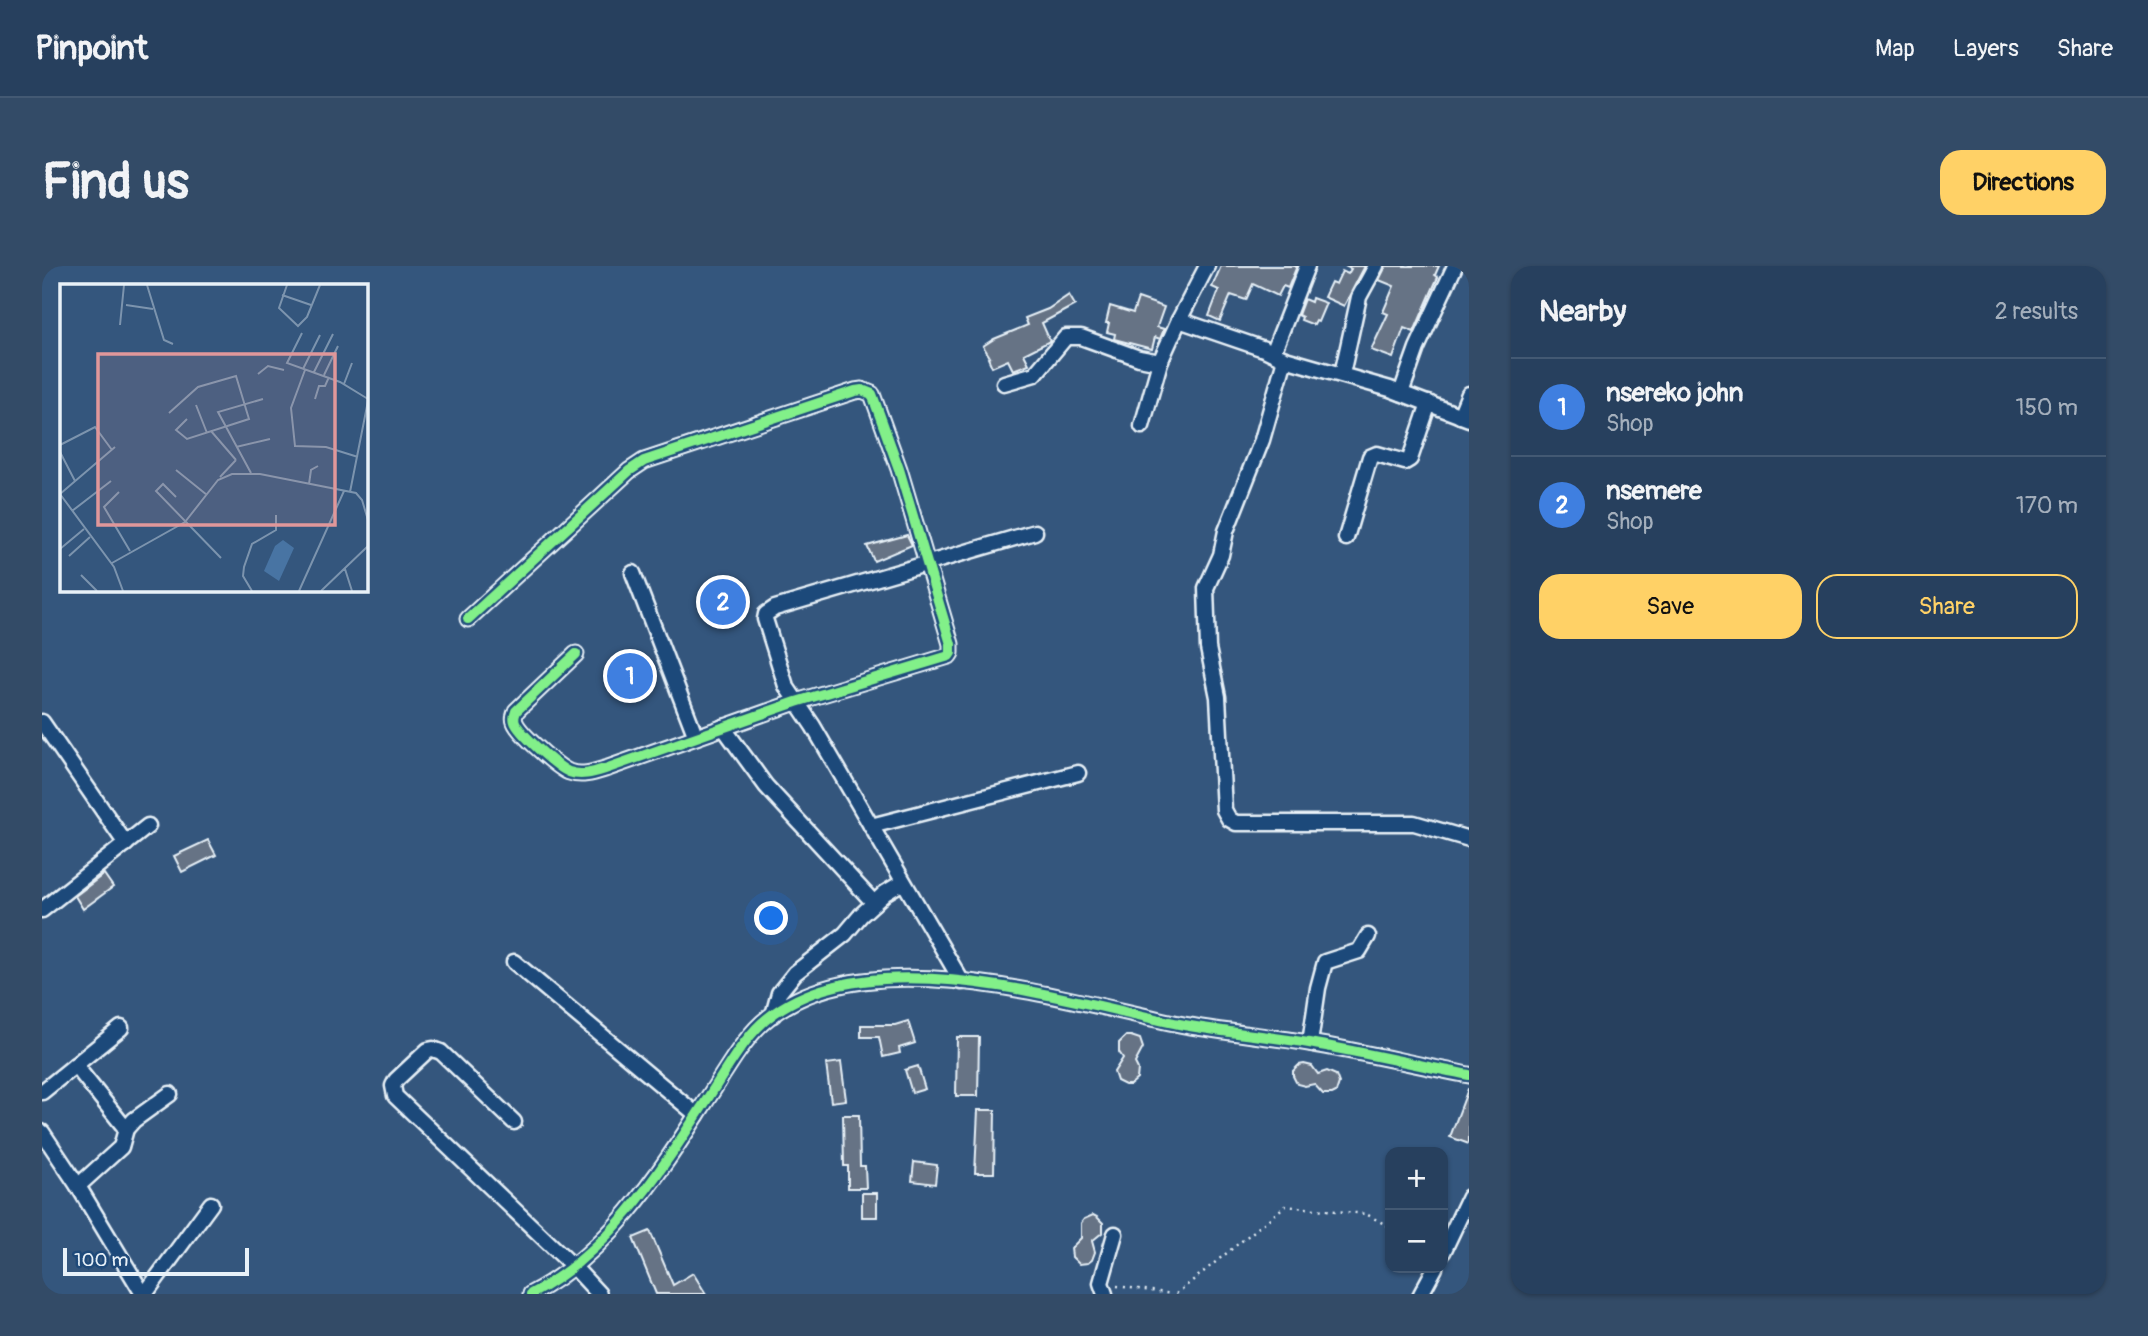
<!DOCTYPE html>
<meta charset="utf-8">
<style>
body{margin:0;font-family:Pangolin,sans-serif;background:#334b67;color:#f1f3f6}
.controls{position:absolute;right:21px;bottom:21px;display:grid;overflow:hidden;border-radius:14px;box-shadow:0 2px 5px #0004}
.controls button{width:63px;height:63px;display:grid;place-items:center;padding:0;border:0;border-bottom:2px solid #435973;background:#27405e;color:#f1f3f6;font:35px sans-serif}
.scale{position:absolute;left:21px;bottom:18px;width:186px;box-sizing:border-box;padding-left:7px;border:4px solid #e8f1f8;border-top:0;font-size:19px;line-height:24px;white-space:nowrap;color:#e8f1f8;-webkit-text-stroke:5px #1f4a7a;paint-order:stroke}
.you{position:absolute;left:730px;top:653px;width:24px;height:24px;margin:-18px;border:5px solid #fff;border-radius:50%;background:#1a73e8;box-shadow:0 0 0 10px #1a73e833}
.badge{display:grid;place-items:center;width:46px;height:46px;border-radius:50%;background:#ffd166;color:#fff;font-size:23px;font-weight:700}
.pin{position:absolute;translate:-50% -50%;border:4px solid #fff;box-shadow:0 2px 7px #0006}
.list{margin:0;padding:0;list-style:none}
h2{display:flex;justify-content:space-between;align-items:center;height:91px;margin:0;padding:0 28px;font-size:30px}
h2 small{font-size:23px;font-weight:400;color:#a4afbc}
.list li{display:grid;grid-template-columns:46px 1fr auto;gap:21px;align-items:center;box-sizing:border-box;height:98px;padding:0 28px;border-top:2px solid #435973}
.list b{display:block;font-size:26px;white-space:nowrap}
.list p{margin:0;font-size:23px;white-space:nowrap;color:#a4afbc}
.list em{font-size:23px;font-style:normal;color:#a4afbc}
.actions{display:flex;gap:14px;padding:21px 28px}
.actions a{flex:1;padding:16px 0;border:2px solid #ffd166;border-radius:21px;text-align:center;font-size:24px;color:#ffd166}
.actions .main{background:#ffd166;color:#111}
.map{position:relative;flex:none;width:1427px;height:1028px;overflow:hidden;border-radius:21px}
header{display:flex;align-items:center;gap:42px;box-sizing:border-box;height:98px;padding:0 35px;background:#27405e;border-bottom:2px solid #435973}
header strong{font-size:33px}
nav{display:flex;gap:38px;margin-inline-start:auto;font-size:24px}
.intro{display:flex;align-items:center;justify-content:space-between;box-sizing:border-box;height:168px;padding:0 42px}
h1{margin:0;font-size:49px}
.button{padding:18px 32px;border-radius:21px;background:#ffd166;color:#111;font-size:24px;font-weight:700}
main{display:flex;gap:42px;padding:0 42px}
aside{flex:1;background:#27405e;border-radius:21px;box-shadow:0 2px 5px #0004}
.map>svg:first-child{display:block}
.building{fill:#667385;stroke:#e8f1f8;stroke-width:2}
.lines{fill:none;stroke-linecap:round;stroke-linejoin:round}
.minor-casing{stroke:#e8f1f8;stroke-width:19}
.path{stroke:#e8f1f8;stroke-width:2.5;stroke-dasharray:2 5;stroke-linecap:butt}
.minor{stroke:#1f4a7a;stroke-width:14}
.cycleway-casing{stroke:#1f4a7a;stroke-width:15}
.cycleway{stroke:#82f089;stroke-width:10}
.inset-road{fill:none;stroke:#7c94ae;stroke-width:2}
.view{fill:#e0979a;fill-opacity:0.15;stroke:#e0979a;stroke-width:3.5}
.inset-edge{fill:none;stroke:#e8f1f8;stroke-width:3.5}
</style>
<header>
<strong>Pinpoint</strong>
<nav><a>Map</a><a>Layers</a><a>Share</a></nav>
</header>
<div class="intro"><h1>Find us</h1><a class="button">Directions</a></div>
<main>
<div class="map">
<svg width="1427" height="1028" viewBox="0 0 1427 1028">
<rect width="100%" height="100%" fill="#34567d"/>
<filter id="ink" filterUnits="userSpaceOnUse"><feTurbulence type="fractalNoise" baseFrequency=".0143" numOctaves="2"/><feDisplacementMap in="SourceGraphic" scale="14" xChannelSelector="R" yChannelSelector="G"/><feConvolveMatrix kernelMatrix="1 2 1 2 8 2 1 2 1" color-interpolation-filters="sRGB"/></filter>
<g filter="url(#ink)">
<g class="building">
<path d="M1179,0h76l-9,22 -5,-2 -5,10 -25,-12 -7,16 -15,-5 -11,26 -11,-5 10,-26 -7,-3z"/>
<path d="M1303,0h20l-21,40 -20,-9 7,-15 5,2 6,-13 6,3 3,-5z"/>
<path d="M1344,0h53l-4,9 3,2 -24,55 -10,-4 -11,30 -22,-8 17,-36 -5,-2 11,-26 -15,-6z"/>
<path d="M1027,29l6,10 -33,18 8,18 -26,13 5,10 -16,6 -5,-10 -16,7 -4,-9 2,-1 -7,-11 11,-7 34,-14 -3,-7 23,-9z"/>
<path d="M1096,32l26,9 -7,20 7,2 -4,10 -5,-2 -3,12 -38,-10 1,-5 -8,-2 2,-9h-3l4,-17 23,7z"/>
<path d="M1270,32l14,5 -8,19 -2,-1 -2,4 -13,-5 1,-3 -4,-2 6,-16 7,3z"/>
<path d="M865,269l5,10 -38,16 -7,-15z"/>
<path d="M166,574l8,15 -34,17 -8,-16z"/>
<path d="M62,608l9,13 -30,22 -8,-13z"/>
<path d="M866,755l7,22 -16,5 1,5 -17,4 -4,-20h-18v-12h34z"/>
<path d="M1084,770h5l9,3 3,9 -8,15 3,6 -1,10 -7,6h-5l-8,-4 -3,-9 9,-14 -4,-6v-9z"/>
<path d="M915,771h22l-1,59h-22z"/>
<path d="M799,796l5,38 -15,2 -5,-38z"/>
<path d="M1262,798l8,2 6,8 9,-3 9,4 3,8 -3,9 -4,2h-9l-9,-10 -9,2 -8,-2 -4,-8v-5l6,-6z"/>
<path d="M876,800l7,23 -13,4 -7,-23z"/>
<path d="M1426,823h1v55l-19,-7z"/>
<path d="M936,844h17l-1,63h-19z"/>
<path d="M801,849h16l1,51h5l1,22h-18v-22h-4z"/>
<path d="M872,896l23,3 -2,19 -23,-3z"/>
<rect x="820" y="927" width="15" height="24"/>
<path d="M1051,949l4,2 6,6v9l-11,9 3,11 -3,8 -4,3 -9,1 -7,-7 -1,-9 10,-10v-15l3,-4z"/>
<path d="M608,965l23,54 20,-12 13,21h-50l-23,-56z"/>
</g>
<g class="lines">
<defs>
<g id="minor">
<path d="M1165,0l-28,54 85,29 21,10 105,30 79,30"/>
<path d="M1231,87l34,-87"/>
<path d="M1243,93l-23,81 -36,91 -5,24 -15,33 2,60 10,49 6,113 5,9 7,4h178l55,16"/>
<path d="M1300,108l17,-77 17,-31"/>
<path d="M962,117l31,-9 31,-37h15l58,21 21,4"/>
<path d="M1359,127l16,-45 38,-82"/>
<path d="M1418,150l9,-22"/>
<path d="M1100,160l18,-64 19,-42"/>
<path d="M1304,272l24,-81 7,-3 28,8 5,-3 19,-56"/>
<path d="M591,307l63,164"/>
<path d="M426,353l161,-148 15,-10 211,-70 7,-1 10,4 27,75 52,175v9l-2,3 -153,46 -188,66c-13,4 -26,9 -39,4 -12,-5 -50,-39 -54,-50 -2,-5 0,-6 1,-11l60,-57"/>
<path d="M0,456l84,122"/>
<path d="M681,461l43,59 108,117"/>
<path d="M829,560l207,-53"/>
<path d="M0,644l106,-84"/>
<path d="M472,696l183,153"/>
<path d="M920,716l-149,-256 -27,-40 -21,-67 1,-5 9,-6 260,-76"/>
<path d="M731,749l6,-22 16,-20 50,-39 16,-19 24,-22 18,-11"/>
<path d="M1268,777l8,-55 7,-26 34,-11 9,-15"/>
<path d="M33,799l51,64"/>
<path d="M0,826l79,-64"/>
<path d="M472,856l-73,-70 -8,-3 -5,1 -32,30 -3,6 2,10 178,170 26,28"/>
<path d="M0,866l36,54"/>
<path d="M1401,986l26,-55"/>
<path d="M101,1028l-65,-108 43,-39 5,-18 8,-9 36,-26"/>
<path d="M103,1028l66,-90"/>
<path d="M489,1028c75,-39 126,-117 171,-187 17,-25 38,-64 60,-84 97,-89 304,-22 417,1 43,8 87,12 130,19 53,9 107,22 160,32"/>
<path d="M1063,1028l-4,-11 14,-49"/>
<path d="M1379,1028l14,-26"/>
</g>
</defs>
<use href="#minor" class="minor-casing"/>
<g class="path">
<path d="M1075,1020l55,8"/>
<path d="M1134,1028l109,-88 81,8 24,13"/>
</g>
<use href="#minor" class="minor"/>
<defs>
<g id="cycleway">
<path d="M426,353l161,-148 15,-10 211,-70 7,-1 10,4 27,75 52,175v9l-2,3 -153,46 -188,66c-13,4 -26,9 -39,4 -12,-5 -50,-39 -54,-50 -2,-5 0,-6 1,-11l60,-57"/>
<path d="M489,1028c75,-39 126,-117 171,-187 17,-25 38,-64 60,-84 97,-89 304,-22 417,1 43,8 87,12 130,19 53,9 107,22 160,32"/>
</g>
</defs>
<use href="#cycleway" class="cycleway-casing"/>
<use href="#cycleway" class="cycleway"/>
</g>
</g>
<g transform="translate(18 18)">
<rect width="308" height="308" fill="#34567d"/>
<path d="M223,256l11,8 -15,33 -15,-10 11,-25z" fill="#4874a3"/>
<path class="inset-road" d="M87,1l17,55 9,4M227,1l-8,23 19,18 9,-9 13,-32M222,11l29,10M66,21l27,4M60,41l4,-40M242,49l-15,30 53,19 28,17M243,85l17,-34M245,86l-14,38 4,38 31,1 32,10M254,88l19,-38M198,90l10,-8 16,4M264,91l14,-29M284,100l8,-21M255,115l4,-13h6l4,-9M136,121l11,28M109,129l29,-26 38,-11 13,43 -62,20 -11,-9 11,-11M151,147l25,29M0,161l35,-18 17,23M176,163l34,-8M0,168l15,29M116,186l31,25M191,189l-33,-61 45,-13M160,193l16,-17M249,200l2,-14 7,-4M59,208l-15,15 26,44M290,208l18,-91M0,210l54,73 9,24M0,210l55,-47M116,213l-13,-13 -7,7 65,67M12,227l39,-30M0,265l24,-20M9,272l21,-19M52,279l73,-41 33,-42 14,-6h28l96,19 6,7 6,20M285,285l7,22M21,291l16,16M192,307l-9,-15 1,-9 8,-23 24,-14v-15M239,307l45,-100M261,307l47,-45"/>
<path class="view" d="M38,70h237v171h-237z"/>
<rect width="308" height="308" class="inset-edge"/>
</g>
</svg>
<div class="controls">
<button>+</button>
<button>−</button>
</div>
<div class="scale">100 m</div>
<div class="you"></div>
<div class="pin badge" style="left:588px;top:410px;background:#3f7fe0">1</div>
<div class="pin badge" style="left:681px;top:336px;background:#3f7fe0">2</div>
</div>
<aside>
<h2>Nearby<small>2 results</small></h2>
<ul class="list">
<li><span class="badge" style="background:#3f7fe0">1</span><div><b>nsereko john</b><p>Shop</p></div><em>150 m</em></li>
<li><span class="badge" style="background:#3f7fe0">2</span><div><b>nsemere</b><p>Shop</p></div><em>170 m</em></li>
</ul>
<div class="actions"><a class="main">Save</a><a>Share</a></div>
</aside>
</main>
